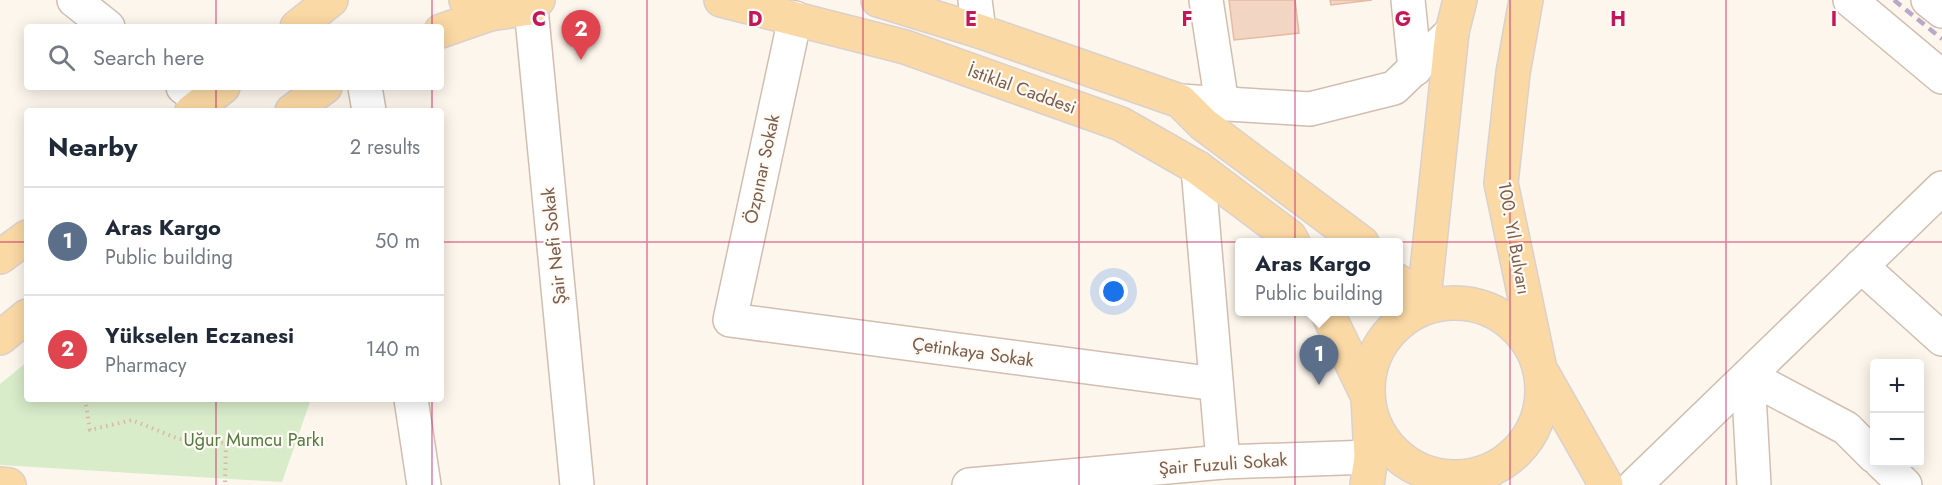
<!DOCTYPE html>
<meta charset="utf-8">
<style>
body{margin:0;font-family:Jost,sans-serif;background:#f6f6f7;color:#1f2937}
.controls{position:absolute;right:18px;bottom:18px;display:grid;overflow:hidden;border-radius:6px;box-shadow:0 3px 15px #0003}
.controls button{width:54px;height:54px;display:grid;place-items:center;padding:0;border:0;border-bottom:2px solid #e0e1e3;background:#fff;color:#1f2937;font:30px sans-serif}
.you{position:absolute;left:1114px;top:292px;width:21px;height:21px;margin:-15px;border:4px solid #fff;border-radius:50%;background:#1a73e8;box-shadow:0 0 0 9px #1a73e833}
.badge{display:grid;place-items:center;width:39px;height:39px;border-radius:50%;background:#db2777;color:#fff;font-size:20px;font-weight:700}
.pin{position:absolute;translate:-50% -50px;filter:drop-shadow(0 2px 3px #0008)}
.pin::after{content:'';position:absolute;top:32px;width:21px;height:18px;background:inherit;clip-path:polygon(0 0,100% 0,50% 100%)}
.popup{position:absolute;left:1235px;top:238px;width:168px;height:78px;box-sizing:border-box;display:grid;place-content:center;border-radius:6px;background:#fff;filter:drop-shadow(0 2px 4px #0005);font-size:20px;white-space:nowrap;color:#747a83}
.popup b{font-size:22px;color:#1f2937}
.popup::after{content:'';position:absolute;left:50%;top:100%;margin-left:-12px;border:12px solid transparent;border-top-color:#fff}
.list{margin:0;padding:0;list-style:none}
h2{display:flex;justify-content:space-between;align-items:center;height:78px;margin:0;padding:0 24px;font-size:26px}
h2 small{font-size:20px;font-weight:400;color:#747a83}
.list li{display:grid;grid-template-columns:39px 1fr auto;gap:18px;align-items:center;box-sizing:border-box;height:108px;padding:0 24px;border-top:2px solid #e0e1e3}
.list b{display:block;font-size:22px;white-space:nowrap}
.list p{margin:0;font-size:20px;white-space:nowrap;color:#747a83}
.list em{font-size:20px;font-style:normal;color:#747a83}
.icon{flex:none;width:33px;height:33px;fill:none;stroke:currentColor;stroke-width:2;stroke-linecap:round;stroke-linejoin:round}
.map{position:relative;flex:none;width:1942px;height:485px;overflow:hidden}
.search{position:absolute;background:#fff;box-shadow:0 3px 15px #0003;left:24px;top:24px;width:420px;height:66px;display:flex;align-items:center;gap:15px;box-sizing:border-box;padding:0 21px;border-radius:6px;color:#747a83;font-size:22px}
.panel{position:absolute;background:#fff;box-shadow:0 3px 15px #0003;left:24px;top:108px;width:420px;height:294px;border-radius:6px}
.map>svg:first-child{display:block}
.green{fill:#d8ecc9}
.building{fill:#f3d5c3;stroke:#e6bba3;stroke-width:1.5}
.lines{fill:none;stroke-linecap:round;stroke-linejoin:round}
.minor-casing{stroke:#d1beb0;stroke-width:36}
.major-casing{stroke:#dad1cd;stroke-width:36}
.path{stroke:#d9b8a5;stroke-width:4;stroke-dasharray:1.5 4.5;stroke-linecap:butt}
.minor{stroke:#fff;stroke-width:33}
.major{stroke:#fbd9a5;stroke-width:33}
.rail{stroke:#b9a8c9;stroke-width:4.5;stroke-dasharray:9 6;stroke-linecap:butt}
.grid{fill:none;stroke:#c2185b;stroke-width:1.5;stroke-opacity:0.55}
.labels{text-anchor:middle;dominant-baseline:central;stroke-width:4.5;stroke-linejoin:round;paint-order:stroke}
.street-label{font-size:18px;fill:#7a5c4d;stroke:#fffaf3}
.park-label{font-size:18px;fill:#537a41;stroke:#fffaf3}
.grid-label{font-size:20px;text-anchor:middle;font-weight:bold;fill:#c2185b;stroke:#fffaf3;stroke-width:4.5;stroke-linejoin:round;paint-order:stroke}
</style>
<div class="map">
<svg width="1942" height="485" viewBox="0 0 1942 485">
<rect width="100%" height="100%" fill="#fdf6ec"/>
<path class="green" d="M27,362v37h284l-29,83 -282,-17v-81z"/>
<g class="building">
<path d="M1229,0h66l4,33 -65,7z"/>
<path d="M1330,0h42l-41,5z"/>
</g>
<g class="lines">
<defs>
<g id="minor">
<path d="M74,0l34,27"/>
<path d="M975,0l4,31"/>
<path d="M1206,0l16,104"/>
<path d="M1408,0l7,69"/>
<path d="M1850,0l92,77"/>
<path d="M1928,0l14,11"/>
<path d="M531,8l46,477"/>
<path d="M795,18l-65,302 486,64"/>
<path d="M183,87l20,16"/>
<path d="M365,87l4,24"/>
<path d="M1180,101l130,8 84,-21 58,-56"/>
<path d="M1198,168l25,294"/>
<path d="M1861,266l81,73"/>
<path d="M1748,376l98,52 28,28"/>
<path d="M1748,376l6,109"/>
<path d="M411,399l13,86"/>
<path d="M1881,462l24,23"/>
<path d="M969,485l254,-23 148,-5"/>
<path d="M1635,485l307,-297"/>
</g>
<g id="major">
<path d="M466,0l24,14 41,-6 7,-8"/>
<path d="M721,0l184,47 216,77 77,44 92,69 3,6"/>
<path d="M878,0l101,31 201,70 23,23 159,119"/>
<path d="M1526,0l-13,73 -12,110 39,186 66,116"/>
<path d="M297,27l34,-27"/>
<path d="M441,31l49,-17"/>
<path d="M192,111l31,-24"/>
<path d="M292,111l33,-24"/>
<path d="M0,257l27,-20"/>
<path d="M1398,281l25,27"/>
<circle cx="1455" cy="390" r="87"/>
<path d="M1423,308l29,-276 8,-32"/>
<path d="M1327,312l41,85 3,60 -4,28"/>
<path d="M0,338l27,-22"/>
<path d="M0,484l9,1"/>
</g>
</defs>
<use href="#minor" class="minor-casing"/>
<use href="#major" class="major-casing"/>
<path class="path" d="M85,399l5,31 42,-10 47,19 47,4 -1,42"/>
<use href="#minor" class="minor"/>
<use href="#major" class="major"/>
<path class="rail" d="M1894,0l48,39"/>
</g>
<path class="grid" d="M216,0v27M432,0v27M647,0v485M863,0v485M1079,0v485M1295,0v485M1510,0v485M1726,0v485M216,87v24M432,87v24M0,242h27M441,242h1501M216,399v86M432,399v86"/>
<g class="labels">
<g class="street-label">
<text transform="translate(1022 89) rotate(20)">İstiklal Caddesi</text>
<text transform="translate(762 169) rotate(-78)">Özpınar Sokak</text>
<text transform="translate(1514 238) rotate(80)">100. Yıl Bulvarı</text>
<text transform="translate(554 246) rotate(-96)">Şair Nefi Sokak</text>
<text transform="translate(973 352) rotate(8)">Çetinkaya Sokak</text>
<text transform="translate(1223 464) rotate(-4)">Şair Fuzuli Sokak</text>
</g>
<g class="park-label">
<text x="254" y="440">Uğur Mumcu Parkı</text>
</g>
</g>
<g class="grid-label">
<text x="539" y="26">C</text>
<text x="755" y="26">D</text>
<text x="971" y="26">E</text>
<text x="1187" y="26">F</text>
<text x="1403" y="26">G</text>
<text x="1618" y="26">H</text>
<text x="1834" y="26">I</text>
</g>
</svg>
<div class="controls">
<button>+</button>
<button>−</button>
</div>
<div class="you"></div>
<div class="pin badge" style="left:1319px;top:385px;background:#5c6f8a">1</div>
<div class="popup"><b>Aras Kargo</b>Public building</div>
<div class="pin badge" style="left:581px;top:60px;background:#e0444e">2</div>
<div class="search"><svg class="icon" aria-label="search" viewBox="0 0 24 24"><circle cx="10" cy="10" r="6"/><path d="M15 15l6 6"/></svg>Search here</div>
<section class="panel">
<h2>Nearby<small>2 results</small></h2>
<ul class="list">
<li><span class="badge" style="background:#5c6f8a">1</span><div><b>Aras Kargo</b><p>Public building</p></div><em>50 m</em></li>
<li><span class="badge" style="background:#e0444e">2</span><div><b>Yükselen Eczanesi</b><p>Pharmacy</p></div><em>140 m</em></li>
</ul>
</section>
</div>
